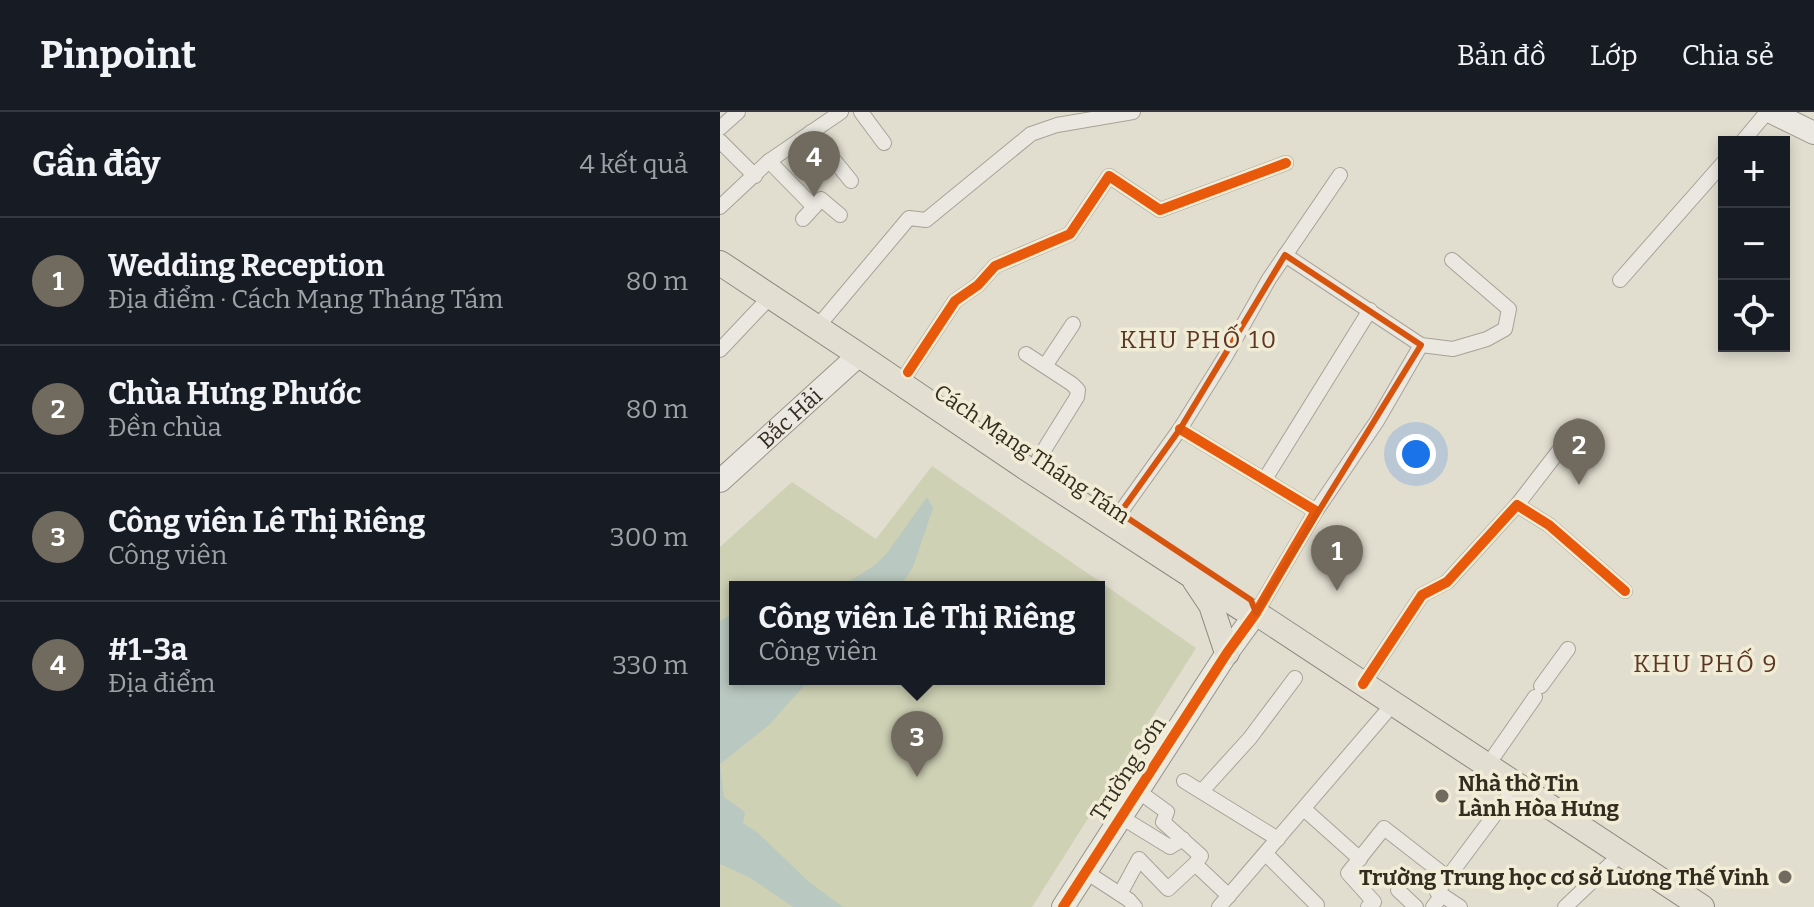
<!DOCTYPE html>
<html lang="vi">
<meta charset="utf-8">
<style>
body{margin:0;font-family:Bitter,serif;background:#20242c;color:#f1f3f6}
.controls{position:absolute;right:24px;top:24px;display:grid;overflow:hidden;border-radius:0px;box-shadow:0 4px 12px #0003}
.controls button{width:72px;height:72px;display:grid;place-items:center;padding:0;border:0;border-bottom:2px solid #363941;background:#171b24;color:#f1f3f6;font:40px sans-serif}
.you{position:absolute;left:696px;top:342px;width:28px;height:28px;margin:-20px;border:6px solid #fff;border-radius:50%;background:#1a73e8;box-shadow:0 0 0 12px #1a73e833}
.badge{display:grid;place-items:center;width:52px;height:52px;border-radius:50%;background:#716a5e;color:#fff;font-size:26px;font-weight:700}
.pin{position:absolute;translate:-50% -66px;filter:drop-shadow(0 2px 4px #0008)}
.pin::after{content:'';position:absolute;top:42px;width:28px;height:24px;background:inherit;clip-path:polygon(0 0,100% 0,50% 100%)}
.popup{position:absolute;left:9px;top:469px;width:376px;height:104px;box-sizing:border-box;display:grid;place-content:center;border-radius:0px;background:#171b24;filter:drop-shadow(0 2px 6px #0005);font-size:26px;white-space:nowrap;color:#9ea1a6}
.popup b{font-size:30px;color:#f1f3f6}
.popup::after{content:'';position:absolute;left:50%;top:100%;margin-left:-16px;border:16px solid transparent;border-top-color:#171b24}
.list{margin:0;padding:0;list-style:none}
h2{display:flex;justify-content:space-between;align-items:center;height:104px;margin:0;padding:0 32px;font-size:34px}
h2 small{font-size:26px;font-weight:400;color:#9ea1a6}
.list li{display:grid;grid-template-columns:52px 1fr auto;gap:24px;align-items:center;box-sizing:border-box;height:128px;padding:0 32px;border-top:2px solid #363941}
.list b{display:block;font-size:30px;white-space:nowrap}
.list p{margin:0;font-size:26px;white-space:nowrap;color:#9ea1a6}
.list em{font-size:26px;font-style:normal;color:#9ea1a6}
.icon{flex:none;width:44px;height:44px;fill:none;stroke:currentColor;stroke-width:2;stroke-linecap:round;stroke-linejoin:round}
.map{position:relative;flex:none;width:1094px;height:795px;overflow:hidden}
header{display:flex;align-items:center;gap:48px;box-sizing:border-box;height:112px;padding:0 40px;background:#171b24;border-bottom:2px solid #363941}
header strong{font-size:38px}
nav{display:flex;gap:44px;margin-inline-start:auto;font-size:28px}
main{display:flex}
aside{flex:1;background:#171b24}
.map>svg:first-child{display:block}
.green{fill:#ced1b4;fill-rule:evenodd}
.water{fill:#b9c8c0}
.lines{fill:none;stroke-linecap:round;stroke-linejoin:round}
.street-casing{stroke:#a7a398;stroke-width:16}
.secondary-casing{stroke:#979388;stroke-width:24}
.primary-casing{stroke:#8c887f;stroke-width:26}
.street{stroke:#eae8e0;stroke-width:14}
.secondary{stroke:#eae8e0;stroke-width:22}
.primary{stroke:#e2ded2;stroke-width:24}
.cycleway-casing{stroke:#f1ecd6;stroke-width:15}
.cycleway{stroke:#e8590c;stroke-width:10}
.marked{fill:none;stroke:#d6540e;stroke-width:6;stroke-linejoin:round}
.poi-dot{fill:#716a5e;stroke:#f1ecd6;stroke-width:3}
.labels{text-anchor:middle;dominant-baseline:central;stroke-width:7;stroke-linejoin:round;paint-order:stroke}
.street-label{font-size:22px;fill:#352c21;stroke:#f1ecd6}
.poi-label{font-size:22px;font-weight:bold;fill:#352c21;stroke:#f1ecd6;text-anchor:start}
.neighbourhood-label{font-size:24px;letter-spacing:2px;fill:#5d3625;stroke:#f1ecd6}
</style>
<header>
<strong>Pinpoint</strong>
<nav><a>Bản đồ</a><a>Lớp</a><a>Chia sẻ</a></nav>
</header>
<main>
<aside>
<h2>Gần đây<small>4 kết quả</small></h2>
<ul class="list">
<li><span class="badge">1</span><div><b>Wedding Reception</b><p>Địa điểm · Cách Mạng Tháng Tám</p></div><em>80 m</em></li>
<li><span class="badge">2</span><div><b>Chùa Hưng Phước</b><p>Đền chùa</p></div><em>80 m</em></li>
<li><span class="badge">3</span><div><b>Công viên Lê Thị Riêng</b><p>Công viên</p></div><em>300 m</em></li>
<li><span class="badge">4</span><div><b>#1-3a</b><p>Địa điểm</p></div><em>330 m</em></li>
</ul>
</aside>
<div class="map">
<svg width="1094" height="795" viewBox="0 0 1094 795">
<rect width="100%" height="100%" fill="#e1ded0"/>
<path class="green" d="M212,354l264,182 -164,259h-312v-360l72,-65 84,57zM15,475h364v92h-364z"/>
<g class="water">
<path d="M207,385l6,11 -20,59 -13,20h-60l34,-21 13,-13z"/>
<path d="M15,501v66h75l-41,46 -49,39v-143z"/>
<path d="M0,653l4,32 21,15 -2,11 14,9 52,50 34,25h-50l-44,-30 -29,-13z"/>
</g>
<g class="lines">
<defs>
<g id="street">
<path d="M141,0l23,31"/>
<path d="M0,16l18,-16"/>
<path d="M91,20l40,49"/>
<path d="M0,29l35,35"/>
<path d="M1022,30l25,-30"/>
<path d="M49,49l45,46 -11,12"/>
<path d="M0,95l49,-46 72,-49"/>
<path d="M94,95l7,-8 19,16"/>
<path d="M565,143l136,90 32,4 34,-10 18,-10 4,-20 -57,-49"/>
<path d="M900,168l104,-118"/>
<path d="M104,207l85,-101 17,2 105,-86 26,-9 76,-13"/>
<path d="M0,238l51,-54"/>
<path d="M306,242l46,30 6,6 -1,7 -38,61"/>
<path d="M325,254l28,-42"/>
<path d="M188,260l47,-71 23,-16 17,-19 75,-32 39,-58 51,34 126,-47"/>
<path d="M460,317l136,82 -60,102"/>
<path d="M545,367l105,-169"/>
<path d="M797,393l61,-79"/>
<path d="M596,399l61,-90 44,-76"/>
<path d="M400,401l60,-84 45,-72 44,-78 71,-104"/>
<path d="M643,572l59,-89 25,-13 70,-77 32,20 76,66"/>
<path d="M821,574l27,-37"/>
<path d="M767,654l48,-69"/>
<path d="M464,669l94,58"/>
<path d="M418,679l29,21 -4,10 38,34 -6,8"/>
<path d="M482,679l48,-53 45,-60"/>
<path d="M584,697l56,50"/>
<path d="M401,705l49,30 13,-8"/>
<path d="M546,742l51,51"/>
<path d="M366,760l43,28 6,7"/>
<path d="M678,778l18,17"/>
<path d="M400,782l19,-35 29,30 27,-25 34,32"/>
<path d="M722,783l18,12"/>
<path d="M499,795l174,-203"/>
<path d="M648,795l6,-5 -26,-29 36,-45 63,49"/>
<path d="M713,795l9,-12 -5,-3 79,-106"/>
<path d="M845,795l56,-53"/>
</g>
<g id="secondary">
<path d="M1051,0l43,21"/>
<path id="s1" d="M0,369l139,-126"/>
<path d="M343,795l164,-254 29,-40"/>
</g>
<g id="primary">
<path d="M0,151l139,92 167,113 215,140 15,5 446,294"/>
<path d="M475,469l16,24 16,48"/>
</g>
</defs>
<use href="#street" class="street-casing"/>
<use href="#secondary" class="secondary-casing"/>
<use href="#primary" class="primary-casing"/>
<use href="#street" class="street"/>
<use href="#secondary" class="secondary"/>
<use href="#primary" class="primary"/>
<defs>
<g id="cycleway">
<path d="M188,260l47,-71 23,-16 17,-19 75,-32 39,-58 51,34 126,-47"/>
<path d="M643,572l59,-89 25,-13 70,-77 32,20 76,66"/>
<path d="M343,795l164,-254 29,-40 60,-102 -136,-82"/>
</g>
</defs>
<use href="#cycleway" class="cycleway-casing"/>
<use href="#cycleway" class="cycleway"/>
</g>
<path class="marked" d="M565,143l136,90 -165,268 -5,-13 -131,-87 60,-84z"/>
<g class="poi-dot">
<circle cx="722" cy="684" r="8"/>
<circle cx="1065" cy="765" r="8"/>
</g>
<g class="labels">
<g class="street-label">
<text stroke="none"><textPath href="#s1" startOffset="94">Bắc Hải</textPath></text>
<text transform="translate(312 342) rotate(34)">Cách Mạng Tháng Tám</text>
<text transform="translate(408 657) rotate(-57)">Trường Sơn</text>
</g>
<g class="poi-label">
<text x="738" y="671">Nhà thờ Tin<tspan x="738" dy="25">Lành Hòa Hưng</tspan></text>
<text x="1049" y="765" text-anchor="end">Trường Trung học cơ sở Lương Thế Vinh</text>
</g>
<g class="neighbourhood-label">
<text x="479" y="228">KHU PHỐ 10</text>
<text x="986" y="552">KHU PHỐ 9</text>
</g>
</g>
</svg>
<div class="controls">
<button>+</button>
<button>−</button>
<button><svg class="icon" aria-label="locate" viewBox="0 0 24 24"><circle cx="12" cy="12" r="6"/><path d="M12 2v4M12 18v4M2 12h4M18 12h4"/></svg></button>
</div>
<div class="you"></div>
<div class="pin badge" style="left:617px;top:479px">1</div>
<div class="pin badge" style="left:859px;top:373px">2</div>
<div class="pin badge" style="left:197px;top:665px">3</div>
<div class="popup"><b>Công viên Lê Thị Riêng</b>Công viên</div>
<div class="pin badge" style="left:94px;top:85px">4</div>
</div>
</main>
